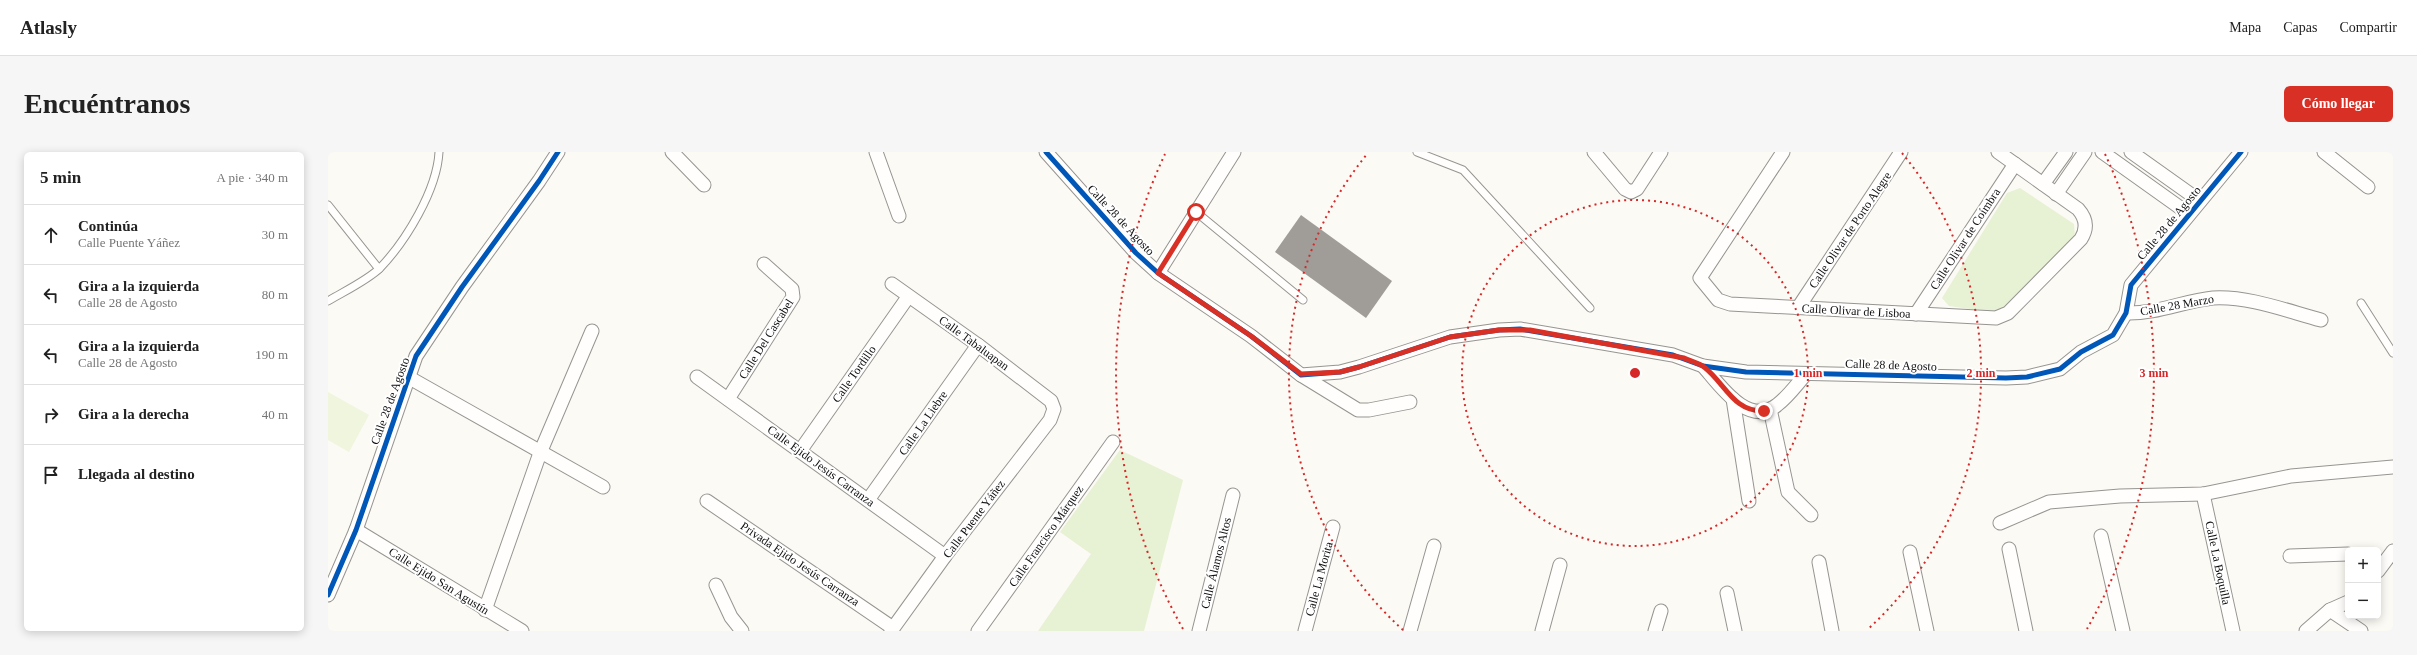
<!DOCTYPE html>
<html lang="es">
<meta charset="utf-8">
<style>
body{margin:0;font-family:"Times New Roman",serif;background:#f6f6f6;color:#222}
.controls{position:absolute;right:12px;bottom:12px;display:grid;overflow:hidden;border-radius:6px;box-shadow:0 2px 10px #0003}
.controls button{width:36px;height:36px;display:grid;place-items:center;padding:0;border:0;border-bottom:1px solid #e0e0e0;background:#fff;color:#222;font:20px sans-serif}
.stop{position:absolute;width:12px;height:12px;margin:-9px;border:3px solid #d93025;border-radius:50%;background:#fff}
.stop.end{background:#d93025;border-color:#fff;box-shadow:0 1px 4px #0008}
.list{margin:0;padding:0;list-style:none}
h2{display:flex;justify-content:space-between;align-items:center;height:52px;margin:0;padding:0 16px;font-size:17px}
h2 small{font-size:13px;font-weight:400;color:#767676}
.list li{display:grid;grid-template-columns:26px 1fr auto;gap:12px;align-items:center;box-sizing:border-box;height:60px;padding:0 16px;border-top:1px solid #e0e0e0}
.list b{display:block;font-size:15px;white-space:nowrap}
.list p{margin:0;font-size:13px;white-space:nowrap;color:#767676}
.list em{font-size:13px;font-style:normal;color:#767676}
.icon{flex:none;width:22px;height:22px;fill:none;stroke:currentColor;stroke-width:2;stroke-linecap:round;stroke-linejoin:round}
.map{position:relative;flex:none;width:2065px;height:479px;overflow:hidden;border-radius:6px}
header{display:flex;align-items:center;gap:24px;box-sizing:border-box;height:56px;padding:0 20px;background:#fff;border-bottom:1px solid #e0e0e0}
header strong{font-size:19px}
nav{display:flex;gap:22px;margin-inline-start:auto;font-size:14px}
.intro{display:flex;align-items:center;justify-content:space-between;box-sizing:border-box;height:96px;padding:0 24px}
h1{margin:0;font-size:28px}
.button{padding:10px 18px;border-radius:6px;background:#d93025;color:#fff;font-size:14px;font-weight:700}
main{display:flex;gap:24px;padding:0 24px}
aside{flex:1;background:#fff;border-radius:6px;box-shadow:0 2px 10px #0003}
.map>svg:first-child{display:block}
.green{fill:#e7f1d4}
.pitch{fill:#f0f5de}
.building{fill:#a09d99}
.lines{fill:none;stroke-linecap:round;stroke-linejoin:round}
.lane-casing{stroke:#969592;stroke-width:9}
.street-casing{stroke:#969592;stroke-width:15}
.lane{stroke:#fffefd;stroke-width:7}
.street{stroke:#fffefd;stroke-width:13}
.cycleway-casing{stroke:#fff;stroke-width:8}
.cycleway{stroke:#0057b8;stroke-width:5}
.route{stroke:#d93025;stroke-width:5}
.ring{fill:none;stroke:#d62828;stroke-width:2;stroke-dasharray:2 4}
.labels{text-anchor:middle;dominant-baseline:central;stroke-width:4;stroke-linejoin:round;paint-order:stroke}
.street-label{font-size:12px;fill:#0f0f0f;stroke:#fff}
.centre{fill:#d62828;stroke:#fff;stroke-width:2}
.ring-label{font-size:12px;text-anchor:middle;font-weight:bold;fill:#d62828;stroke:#fff;stroke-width:4;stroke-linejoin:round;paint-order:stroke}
</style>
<header>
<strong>Atlasly</strong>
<nav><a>Mapa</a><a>Capas</a><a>Compartir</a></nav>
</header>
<div class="intro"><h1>Encuéntranos</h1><a class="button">Cómo llegar</a></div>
<main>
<aside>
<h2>5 min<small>A pie · 340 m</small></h2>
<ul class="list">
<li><svg class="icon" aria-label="ahead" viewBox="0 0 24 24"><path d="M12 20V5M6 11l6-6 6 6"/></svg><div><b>Continúa</b><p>Calle Puente Yáñez</p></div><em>30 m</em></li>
<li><svg class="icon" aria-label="left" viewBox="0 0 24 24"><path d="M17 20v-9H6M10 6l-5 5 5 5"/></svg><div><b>Gira a la izquierda</b><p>Calle 28 de Agosto</p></div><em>80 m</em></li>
<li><svg class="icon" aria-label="left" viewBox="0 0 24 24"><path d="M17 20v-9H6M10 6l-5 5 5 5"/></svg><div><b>Gira a la izquierda</b><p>Calle 28 de Agosto</p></div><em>190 m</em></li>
<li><svg class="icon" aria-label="right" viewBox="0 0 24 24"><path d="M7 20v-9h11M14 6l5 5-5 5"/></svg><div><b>Gira a la derecha</b></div><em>40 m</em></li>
<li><svg class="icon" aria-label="arrive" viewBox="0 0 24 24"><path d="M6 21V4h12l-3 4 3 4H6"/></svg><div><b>Llegada al destino</b></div></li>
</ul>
</aside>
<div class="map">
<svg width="2065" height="479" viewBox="0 0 2065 479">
<rect width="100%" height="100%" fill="#fcfaf4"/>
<g class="green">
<path d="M1692,36l54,36 1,13 -72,72 -12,3 -42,-6 -7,-8 65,-105z"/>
<path d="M792,298l63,30 -39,151h-106l53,-77 -31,-22z"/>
</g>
<path class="pitch" d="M0,240l41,23 -20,37 -21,-12z"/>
<path class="building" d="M973,63l91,66 -26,37 -91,-66z"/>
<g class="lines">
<defs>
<g id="lane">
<path d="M1089,0l46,18 127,138"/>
<path d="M0,53l51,64"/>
<path d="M868,60l107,88"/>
<path d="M0,149c15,-9 40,-21 52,-33 26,-27 57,-78 59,-116"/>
<path d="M2033,151l32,50"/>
</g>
<g id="street">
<path d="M344,0l32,33"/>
<path d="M548,0l23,64"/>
<path d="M718,0l90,101 22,20 93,63 50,39 39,-3 19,-5 91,-30 49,-7 21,-1 153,26 30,11 43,6 260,6 21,-1 33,-8 21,-17 32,-17 13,-22 5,-28 110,-133"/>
<path d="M1266,0l31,37 6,3 6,-3 24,-37"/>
<path d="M1455,0l-83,126 18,22 12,4 266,14 12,-5 73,-74c7,-11 5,-21 -3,-30l-80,-57"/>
<path d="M1774,0l87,62"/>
<path d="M1803,0l69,49"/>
<path d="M1996,0l44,35"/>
<path d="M1715,32l23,-32"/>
<path d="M1728,42l29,-42"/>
<path d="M830,121l76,-121"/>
<path d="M1470,156l103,-156"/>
<path d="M1798,161c30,1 58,-12 87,-15 36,-2 74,13 108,22"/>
<path d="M1588,162l99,-150"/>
<path d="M1375,214c16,18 45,62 74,39 11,-8 20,-21 29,-31"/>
<path d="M973,223l57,35h11l41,-8"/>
<path d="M80,225l195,110"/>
<path d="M369,225l248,179"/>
<path d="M400,247l65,-102 -1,-8 -28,-25"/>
<path d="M1405,247l16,102"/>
<path d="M1442,257l18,83 23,23"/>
<path d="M472,299l108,-154"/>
<path d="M1875,342l30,137"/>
<path d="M540,348l110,-155"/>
<path d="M379,349l186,127"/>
<path d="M1672,371l49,-21 71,-6 83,-2 88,-18 102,-9"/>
<path d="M28,378l166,101"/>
<path d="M1773,384l22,95"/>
<path d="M1681,397l17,82"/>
<path d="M1582,400l17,79"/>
<path d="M1962,404l58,-2"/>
<path d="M1491,410l13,69"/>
<path d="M2050,419l15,-20"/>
<path d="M388,433l15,32 11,14"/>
<path d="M1399,441l8,38"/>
<path d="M0,443l28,-65 60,-174 46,-69 77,-106 19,-29"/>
<path d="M157,458l55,-157 52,-122"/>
<path d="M2002,458l31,21"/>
<path d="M563,479l54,-75 105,-136 4,-11 -3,-8 -73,-56 -86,-61"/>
<path d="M650,479l135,-189"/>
<path d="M871,479l34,-136"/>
<path d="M977,479l28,-104"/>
<path d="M1082,479l24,-85"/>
<path d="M1214,479l18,-66"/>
<path d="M1327,479l6,-20"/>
<path d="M1978,479l24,-21 18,-8"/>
</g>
</defs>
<use href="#lane" class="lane-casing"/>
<use href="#street" class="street-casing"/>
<use href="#lane" class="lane"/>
<use href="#street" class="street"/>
<defs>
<g id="cycleway">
<path d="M718,0l90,101 22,20 93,63 50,39 39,-3 19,-5 91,-30 49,-7 21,-1 153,26 30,11 43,6 260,6 21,-1 33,-8 21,-17 32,-17 13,-22 5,-28 110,-133"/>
<path d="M0,443l28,-65 60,-174 46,-69 77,-106 19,-29"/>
</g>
</defs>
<use href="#cycleway" class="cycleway-casing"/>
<use href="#cycleway" class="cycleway"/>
</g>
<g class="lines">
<path class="route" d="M868,60l-38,61 93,63 50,38 39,-2 19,-5 91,-30 49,-7h31l154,28c6,3 15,5 20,9 21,16 29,45 60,44"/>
</g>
<g class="ring">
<circle cx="1307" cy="221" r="173"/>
<path d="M1075 478A346 346 0 0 1 1040 1M1574 1A346 346 0 0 1 1539 478"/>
<path d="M855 477A519 519 0 0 1 837 2M1777 2A519 519 0 0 1 1759 477"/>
</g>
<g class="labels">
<g class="street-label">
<text transform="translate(793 68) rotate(47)">Calle 28 de Agosto</text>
<text transform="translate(1841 71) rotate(-50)">Calle 28 de Agosto</text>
<text transform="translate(1522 78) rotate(-56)">Calle Olivar de Porto Alegre</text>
<text transform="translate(1637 87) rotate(-57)">Calle Olivar de Coímbra</text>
<text transform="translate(1849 153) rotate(-10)">Calle 28 Marzo</text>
<text transform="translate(1528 159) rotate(3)">Calle Olivar de Lisboa</text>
<text transform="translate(438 187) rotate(-58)">Calle Del Cascabel</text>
<text transform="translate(646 191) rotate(36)">Calle Tabaluapan</text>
<text transform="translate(1563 213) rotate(2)">Calle 28 de Agosto</text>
<text transform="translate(526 222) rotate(-55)">Calle Tordillo</text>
<text transform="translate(62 249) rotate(-70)">Calle 28 de Agosto</text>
<text transform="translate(595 271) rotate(-55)">Calle La Liebre</text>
<text transform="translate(493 314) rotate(36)">Calle Ejido Jesús Carranza</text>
<text transform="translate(646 367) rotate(-53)">Calle Puente Yáñez</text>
<text transform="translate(718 384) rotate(-55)">Calle Francisco Márquez</text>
<text transform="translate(888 411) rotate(-76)">Calle Álamos Altos</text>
<text transform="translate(1890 411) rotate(78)">Calle La Boquilla</text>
<text transform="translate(472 412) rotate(34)">Privada Ejido Jesús Carranza</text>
<text transform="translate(991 427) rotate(-75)">Calle La Morita</text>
<text transform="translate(111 429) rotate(32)">Calle Ejido San Agustín</text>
</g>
</g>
<circle cx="1307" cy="221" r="6" class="centre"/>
<g class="ring-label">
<text x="1480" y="225">1 min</text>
<text x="1653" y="225">2 min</text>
<text x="1826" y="225">3 min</text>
</g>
</svg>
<div class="controls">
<button>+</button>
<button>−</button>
</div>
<div class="stop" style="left:868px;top:60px"></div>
<div class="stop end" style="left:1436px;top:259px"></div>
</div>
</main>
